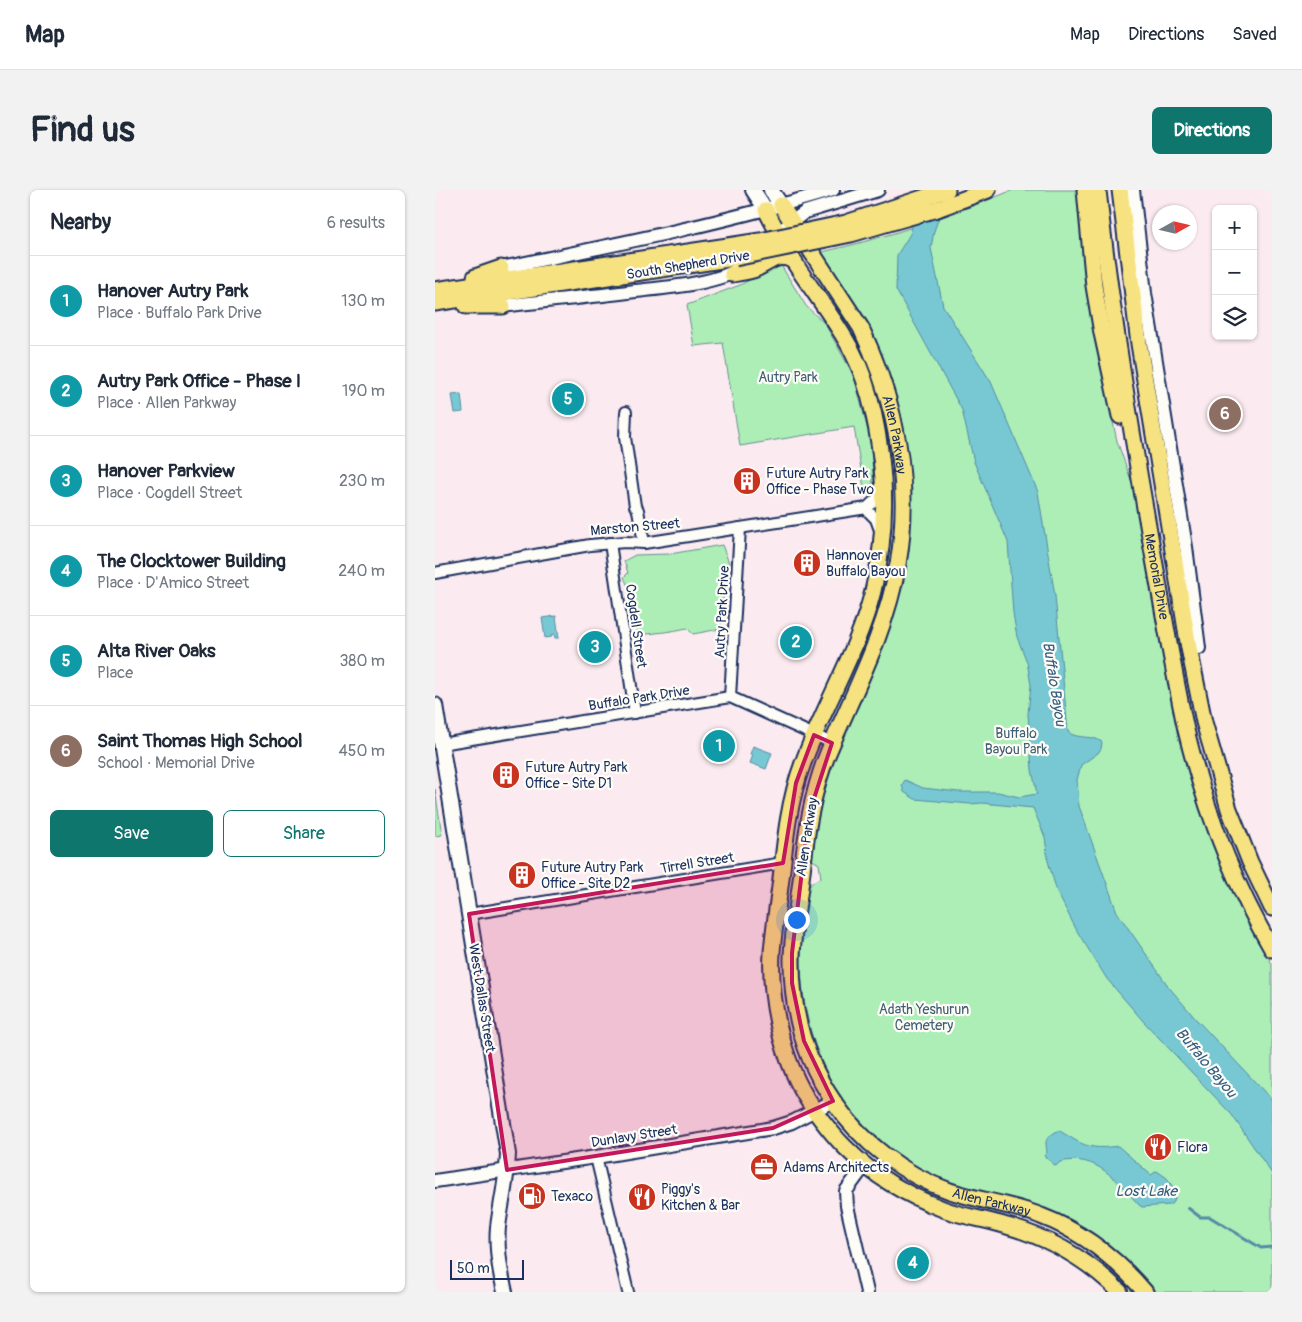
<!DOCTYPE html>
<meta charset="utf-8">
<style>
body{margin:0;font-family:Pangolin,sans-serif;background:#f2f2f3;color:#1f2937}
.controls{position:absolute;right:15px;top:15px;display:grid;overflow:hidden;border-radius:8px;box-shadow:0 1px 4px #0004}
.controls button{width:45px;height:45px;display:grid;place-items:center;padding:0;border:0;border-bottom:1px solid #e0e1e3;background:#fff;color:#1f2937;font:25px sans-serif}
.compass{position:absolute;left:717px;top:15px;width:45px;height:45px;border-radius:50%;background:#fff;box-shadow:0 1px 4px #0004;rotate:82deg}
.scale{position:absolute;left:15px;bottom:12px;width:74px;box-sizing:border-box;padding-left:5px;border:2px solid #1b2f5e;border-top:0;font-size:14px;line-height:18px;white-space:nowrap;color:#1b2f5e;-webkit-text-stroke:4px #fdfcf7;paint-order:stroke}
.you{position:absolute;left:361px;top:729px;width:18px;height:18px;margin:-12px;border:4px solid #fff;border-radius:50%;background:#1a73e8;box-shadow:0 0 0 8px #1a73e833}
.badge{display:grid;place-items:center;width:32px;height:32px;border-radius:50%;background:#0f766e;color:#fff;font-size:16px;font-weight:700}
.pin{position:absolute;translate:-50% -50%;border:2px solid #fff;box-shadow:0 1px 5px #0006}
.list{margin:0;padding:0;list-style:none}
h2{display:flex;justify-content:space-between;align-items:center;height:65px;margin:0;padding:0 20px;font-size:21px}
h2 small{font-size:16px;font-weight:400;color:#747a83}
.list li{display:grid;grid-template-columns:32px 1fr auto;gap:15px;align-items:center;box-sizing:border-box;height:90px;padding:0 20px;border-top:1px solid #e0e1e3}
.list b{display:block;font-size:19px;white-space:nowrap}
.list p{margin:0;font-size:16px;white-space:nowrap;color:#747a83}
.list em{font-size:16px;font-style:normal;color:#747a83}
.actions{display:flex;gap:10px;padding:15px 20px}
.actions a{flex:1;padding:11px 0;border:1px solid #0f766e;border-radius:8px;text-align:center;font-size:18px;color:#0f766e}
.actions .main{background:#0f766e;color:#fff}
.icon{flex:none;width:28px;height:28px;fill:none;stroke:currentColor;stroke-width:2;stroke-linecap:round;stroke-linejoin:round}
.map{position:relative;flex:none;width:837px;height:1102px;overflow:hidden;border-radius:8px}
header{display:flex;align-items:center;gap:30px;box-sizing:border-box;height:70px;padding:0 25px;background:#fff;border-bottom:1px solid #e0e1e3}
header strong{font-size:24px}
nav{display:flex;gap:28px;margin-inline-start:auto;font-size:18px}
.intro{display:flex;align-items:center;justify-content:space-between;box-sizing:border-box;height:120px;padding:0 30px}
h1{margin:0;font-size:35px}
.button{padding:12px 22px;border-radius:8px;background:#0f766e;color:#fff;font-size:18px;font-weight:700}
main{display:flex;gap:30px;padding:0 30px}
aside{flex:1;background:#fff;border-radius:8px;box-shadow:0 1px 4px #0004}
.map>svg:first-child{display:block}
.green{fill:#adeeb7;stroke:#648e8a}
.water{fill:#78c8d4;stroke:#538ba5}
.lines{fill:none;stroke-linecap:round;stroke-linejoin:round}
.stream{stroke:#538ba5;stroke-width:3}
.minor-casing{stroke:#1b2f5e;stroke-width:14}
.tertiary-casing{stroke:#1b2f5e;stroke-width:16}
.secondary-casing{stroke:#1b2f5e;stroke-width:18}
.primary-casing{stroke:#1b2f5e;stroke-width:19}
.minor{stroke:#fdfcf7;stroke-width:10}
.tertiary{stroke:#fdfcf7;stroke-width:12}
.secondary{stroke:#fdfcf7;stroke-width:14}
.primary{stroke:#f7e281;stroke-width:15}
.primary-bridge-casing{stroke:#1b2f5e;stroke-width:19;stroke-linecap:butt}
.primary-bridge{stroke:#f7e281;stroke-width:15}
.marked{fill:#c2185b;fill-opacity:0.2;stroke:#c2185b;stroke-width:4;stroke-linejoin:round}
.labels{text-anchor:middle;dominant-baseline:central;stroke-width:4.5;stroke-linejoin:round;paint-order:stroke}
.street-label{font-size:14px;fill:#1b2f5e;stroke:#fdfcf7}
.park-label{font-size:14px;fill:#405f74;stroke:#fdfcf7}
.poi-label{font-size:14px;fill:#1b2f5e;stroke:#fdfcf7;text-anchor:start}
.water-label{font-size:15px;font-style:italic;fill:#375d81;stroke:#fdfcf7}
</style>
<header>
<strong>Map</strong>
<nav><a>Map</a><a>Directions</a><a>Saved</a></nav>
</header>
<div class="intro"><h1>Find us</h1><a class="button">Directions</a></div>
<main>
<aside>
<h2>Nearby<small>6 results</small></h2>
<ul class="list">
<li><span class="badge" style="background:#0f9aa8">1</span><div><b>Hanover Autry Park</b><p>Place · Buffalo Park Drive</p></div><em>130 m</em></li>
<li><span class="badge" style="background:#0f9aa8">2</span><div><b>Autry Park Office - Phase I</b><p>Place · Allen Parkway</p></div><em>190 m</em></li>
<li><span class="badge" style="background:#0f9aa8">3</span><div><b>Hanover Parkview</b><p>Place · Cogdell Street</p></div><em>230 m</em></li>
<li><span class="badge" style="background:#0f9aa8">4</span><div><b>The Clocktower Building</b><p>Place · D'Amico Street</p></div><em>240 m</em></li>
<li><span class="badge" style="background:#0f9aa8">5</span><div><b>Alta River Oaks</b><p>Place</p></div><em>380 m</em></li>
<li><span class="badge" style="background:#8d6e63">6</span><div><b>Saint Thomas High School</b><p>School · Memorial Drive</p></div><em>450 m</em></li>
</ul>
<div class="actions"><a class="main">Save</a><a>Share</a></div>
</aside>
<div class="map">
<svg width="837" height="1102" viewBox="0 0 837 1102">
<rect width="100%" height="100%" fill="#fbebf0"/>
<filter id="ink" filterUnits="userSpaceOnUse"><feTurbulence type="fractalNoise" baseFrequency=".02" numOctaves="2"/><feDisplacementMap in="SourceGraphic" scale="10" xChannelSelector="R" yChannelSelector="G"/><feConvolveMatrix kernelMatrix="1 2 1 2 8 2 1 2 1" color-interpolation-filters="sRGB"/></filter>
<g filter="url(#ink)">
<g class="green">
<path d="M578,0h66l8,97 7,47 23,107 23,64 30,188 9,41 25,84 37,87 31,59v328h-116c-40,-45 -81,-77 -140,-93 -29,-7 -60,-11 -87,-25 -86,-43 -129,-126 -128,-220 0,-8 5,-63 8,-67 3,-5 8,-8 12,-9l-2,-14 -8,-5c3,-23 4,-48 12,-70 16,-49 41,-93 59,-140 38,-97 40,-210 -6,-306 -15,-31 -36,-61 -54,-91 65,-14 130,-37 191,-62z"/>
<path d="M343,75l4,2 24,39 19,18 29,52 16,63 3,33v10l-8,12 -11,-67 -114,19 -17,-103 -29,3 -7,-41 53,-20z"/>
<path d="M287,355l7,18 -5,7 3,15 -6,22 3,13 -3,4 -1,5 -27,5 -6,-6c-17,4 -32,5 -49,7l-2,-14 -5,-5 1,-20 -8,-19 4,-4 -4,-12 11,-6 35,-1z"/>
<path d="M0,599l7,46 -7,1z"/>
</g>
<g class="water">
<path d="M486,0h28l-15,41 -3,17 12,58 48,76 47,110 17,104 13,136c10,8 23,2 34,10l-1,7 -3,4 -17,12 -4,15 2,26 38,106 51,74 27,32 77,82v74l-40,-59 -89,-94 -36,-42 -30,-48 -20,-39 -9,-31 -3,-24 -12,-29 -51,-5 -12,1 -55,-5 -11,-7 -2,-7 3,-5 18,8 35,4h40l21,5 18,-3 -5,-24 -4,-56 3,-29 -4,-23 -10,-25 -4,-24 -5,-71 -34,-80 -12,-52 -66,-120 1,-35 13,-21z"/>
<path d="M26,204l2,18 -8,1 -3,-18z"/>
<path d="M121,426l3,22h-4l-1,-4 -3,1 1,2 -7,1 -3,-20z"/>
<path d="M318,556l19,7 -6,16 -16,-6 3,-8 -3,-1z"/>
<path d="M622,941h3c24,15 30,19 58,15l33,29 6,-4 10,7 9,14 -2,10 -4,3 -28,2 -3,-2c-22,-24 -42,-52 -79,-43l-4,4 -12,-10 3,-4c-2,-13 -2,-13 10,-21z"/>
</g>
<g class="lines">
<path class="stream" d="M753,1018l12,9h10l51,31 11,-1"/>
<defs>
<g id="minor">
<path d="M191,222l-1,25 10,69 3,4 6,33"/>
<path d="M432,318l2,4 7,7 4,11"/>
<path d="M432,318l17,-16"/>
<path d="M175,353l25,170"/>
<path d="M0,383l155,-28 35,-3 19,1 223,-35"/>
<path d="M295,507l10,-169"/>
<path d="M6,554l289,-47 102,46"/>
<path d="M34,724l314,-51"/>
<path d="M161,967l32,135"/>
</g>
<g id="tertiary">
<path d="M698,0l12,103 41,254 13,101"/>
<path d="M349,38l21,-16 73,-22"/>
<path d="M66,78c112,-23 223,-45 332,-78"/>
<path d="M68,116c42,-5 84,-9 125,-14 30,-4 88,-7 112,-24"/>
<path d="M430,975l-19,26 1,15 20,86"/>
<path d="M0,991l161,-24 177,-29 19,-6 41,-21"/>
</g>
<g id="secondary">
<path d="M318,0l13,20"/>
<path d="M336,0l10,15"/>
<path d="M0,515l73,449c-1,25 -7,49 -10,73 -2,21 2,44 7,65"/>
</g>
<g id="primary">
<path d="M650,0l9,96 8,47 18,83"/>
<path id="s1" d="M663,0c13,120 33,239 54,358 11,61 21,122 34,182 18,75 47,152 86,219"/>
<path d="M685,0l19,154 50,304 15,74 25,87 21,53 22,46"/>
<path d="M497,5l15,-5"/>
<path id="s2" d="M346,15l80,123c35,74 51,155 37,236 -12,69 -43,125 -70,189 -17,41 -22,83 -27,127 -3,25 -8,51 -9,76 -1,52 12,103 42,146 27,40 70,73 116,89 30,10 62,13 91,25 42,16 75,42 104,76"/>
<path d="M502,19l51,-19"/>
<path d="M331,20c9,17 18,35 28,52 19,30 42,58 58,89 19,36 28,87 31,128 2,37 -1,76 -10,112 -15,60 -49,114 -70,172 -14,37 -18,77 -22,116 -3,24 -7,49 -9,73 -3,54 13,120 46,163 9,12 19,25 30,35 26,26 61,46 95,59 21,8 43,10 64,17 43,12 81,34 113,66"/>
<path d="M297,84c7,-1 15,-2 21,-4 16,-6 25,-20 42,-8"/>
<path d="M40,87l26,-9"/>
<path d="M0,100l293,-44"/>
<path d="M0,113l300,-45"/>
<path d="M31,116h37"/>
</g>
</defs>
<use href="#minor" class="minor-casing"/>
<use href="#tertiary" class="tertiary-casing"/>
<use href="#secondary" class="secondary-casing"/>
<use href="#primary" class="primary-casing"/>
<use href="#minor" class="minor"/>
<use href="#tertiary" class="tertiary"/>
<use href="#secondary" class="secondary"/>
<use href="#primary" class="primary"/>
<defs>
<g id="primary-bridge">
<path d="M293,56l32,-5 86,-18 86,-28"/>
<path d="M300,68l116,-24 86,-25"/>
</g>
</defs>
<use href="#primary-bridge" class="primary-bridge-casing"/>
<use href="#primary-bridge" class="primary-bridge"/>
</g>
</g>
<path class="marked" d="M379,545l18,8 -23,71 -17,139v30l12,58 29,60 -60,27 -266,42 -38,-256 314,-51 13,-80z"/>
<defs>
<symbol id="building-disc" viewBox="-11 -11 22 22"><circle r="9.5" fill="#c8321e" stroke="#fdfcf7"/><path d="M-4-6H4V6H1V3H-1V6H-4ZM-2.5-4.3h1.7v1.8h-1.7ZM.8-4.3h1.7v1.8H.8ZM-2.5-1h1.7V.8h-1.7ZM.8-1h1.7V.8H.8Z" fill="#fff"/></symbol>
<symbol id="restaurant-disc" viewBox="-11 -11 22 22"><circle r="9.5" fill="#c8321e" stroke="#fdfcf7"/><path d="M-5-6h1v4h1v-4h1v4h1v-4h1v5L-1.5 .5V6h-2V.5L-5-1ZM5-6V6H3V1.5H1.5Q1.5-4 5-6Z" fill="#fff"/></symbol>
<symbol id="office-disc" viewBox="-11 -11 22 22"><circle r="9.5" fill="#c8321e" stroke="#fdfcf7"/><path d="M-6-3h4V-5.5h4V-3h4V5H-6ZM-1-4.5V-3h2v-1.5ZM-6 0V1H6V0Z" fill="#fff"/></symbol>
<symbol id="fuel-disc" viewBox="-11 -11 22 22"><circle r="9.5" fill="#c8321e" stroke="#fdfcf7"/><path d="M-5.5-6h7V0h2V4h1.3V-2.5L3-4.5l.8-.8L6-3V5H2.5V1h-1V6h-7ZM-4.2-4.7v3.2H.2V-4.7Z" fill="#fff"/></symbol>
</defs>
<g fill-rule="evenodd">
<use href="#building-disc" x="296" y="275" width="32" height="32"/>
<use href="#building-disc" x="356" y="357" width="32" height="32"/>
<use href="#building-disc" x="55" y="569" width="32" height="32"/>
<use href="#building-disc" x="71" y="669" width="32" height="32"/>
<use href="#restaurant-disc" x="707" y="941" width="32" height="32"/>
<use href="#office-disc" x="313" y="961" width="32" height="32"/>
<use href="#fuel-disc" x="81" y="990" width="32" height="32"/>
<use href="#restaurant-disc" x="191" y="991" width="32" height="32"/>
</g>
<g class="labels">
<g class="street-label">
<text transform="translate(253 75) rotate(-9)">South Shepherd Drive</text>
<text stroke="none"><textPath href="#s2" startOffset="259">Allen Parkway</textPath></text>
<text transform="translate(200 337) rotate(-5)">Marston Street</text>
<text stroke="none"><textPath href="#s1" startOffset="391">Memorial Drive</textPath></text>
<text transform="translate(287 422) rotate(-87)">Autry Park Drive</text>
<text transform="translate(201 436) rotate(82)">Cogdell Street</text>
<text transform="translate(204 508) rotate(-9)">Buffalo Park Drive</text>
<text transform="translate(372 647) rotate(-81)">Allen Parkway</text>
<text transform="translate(262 673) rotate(-9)">Tirrell Street</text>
<text transform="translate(47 808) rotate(81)">West Dallas Street</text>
<text transform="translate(199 946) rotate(-9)">Dunlavy Street</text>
<text stroke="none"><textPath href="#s2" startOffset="1144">Allen Parkway</textPath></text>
</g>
<g class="park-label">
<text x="353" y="187">Autry Park</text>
<text x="581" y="543">Buffalo<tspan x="581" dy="16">Bayou Park</tspan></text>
<text x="489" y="819">Adath Yeshurun<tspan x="489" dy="16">Cemetery</tspan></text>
</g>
<g class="poi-label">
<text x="331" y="283">Future Autry Park<tspan x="331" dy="16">Office - Phase Two</tspan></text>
<text x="391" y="365">Hannover<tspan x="391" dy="16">Buffalo Bayou</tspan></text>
<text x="90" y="577">Future Autry Park<tspan x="90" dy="16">Office - Site D1</tspan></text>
<text x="106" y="677">Future Autry Park<tspan x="106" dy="16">Office - Site D2</tspan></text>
<text x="742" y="957">Flora</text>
<text x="348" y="977">Adams Architects</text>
<text x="226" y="999">Piggy's<tspan x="226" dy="16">Kitchen &amp; Bar</tspan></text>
<text x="116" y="1006">Texaco</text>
</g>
<g class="water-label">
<text transform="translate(619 494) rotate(81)">Buffalo Bayou</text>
<text transform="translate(771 873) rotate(50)">Buffalo Bayou</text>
<text x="711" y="1001">Lost Lake</text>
</g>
</g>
</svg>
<div class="controls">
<button>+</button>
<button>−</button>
<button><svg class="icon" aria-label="layers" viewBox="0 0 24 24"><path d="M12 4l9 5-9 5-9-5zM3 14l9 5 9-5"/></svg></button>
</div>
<svg class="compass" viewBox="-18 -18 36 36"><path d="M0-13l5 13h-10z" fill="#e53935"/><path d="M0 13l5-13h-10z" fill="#747a83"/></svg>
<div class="scale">50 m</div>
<div class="you"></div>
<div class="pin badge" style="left:284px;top:556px;background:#0f9aa8">1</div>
<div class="pin badge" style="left:361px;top:452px;background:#0f9aa8">2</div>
<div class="pin badge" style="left:160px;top:457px;background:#0f9aa8">3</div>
<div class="pin badge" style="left:478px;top:1073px;background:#0f9aa8">4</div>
<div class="pin badge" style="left:133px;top:209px;background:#0f9aa8">5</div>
<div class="pin badge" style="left:790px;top:224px;background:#8d6e63">6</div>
</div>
</main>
